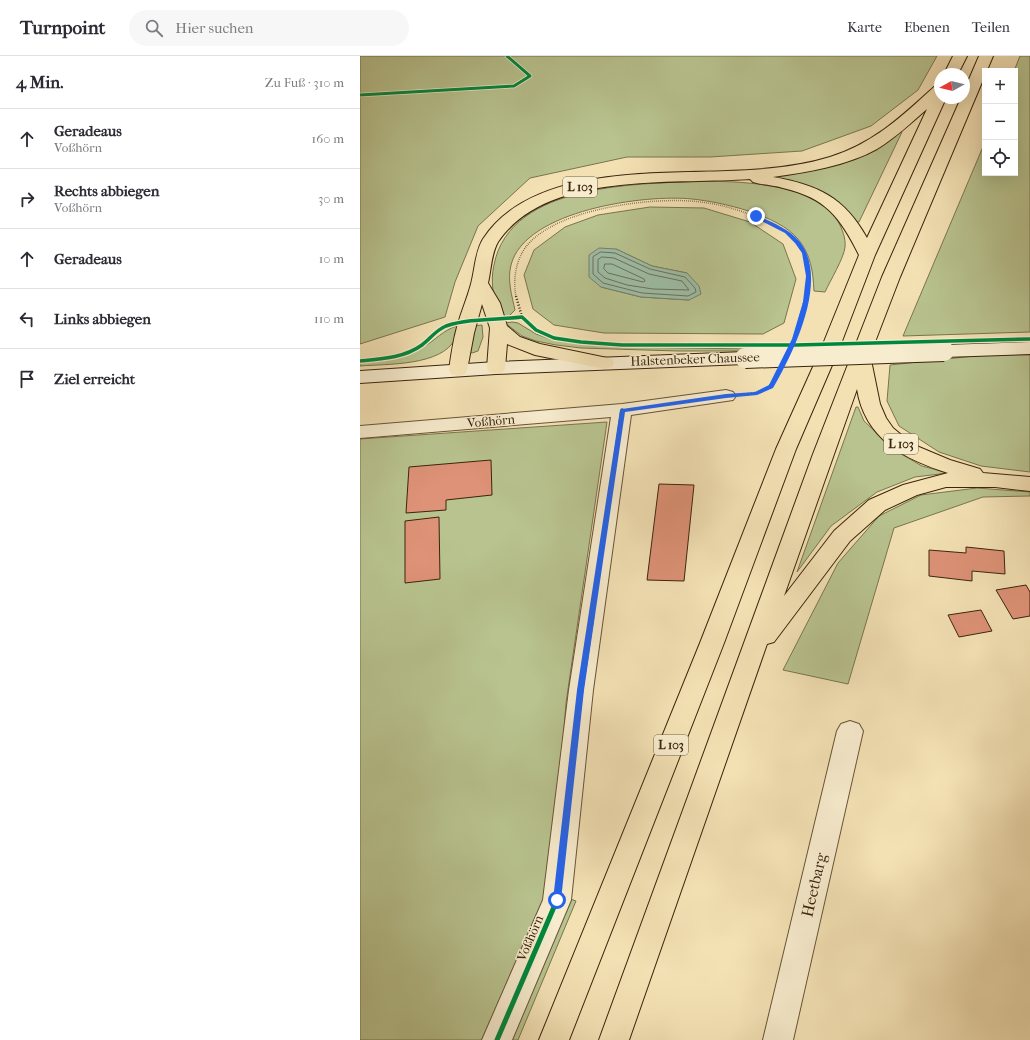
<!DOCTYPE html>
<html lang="de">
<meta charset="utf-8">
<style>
body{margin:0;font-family:"IM FELL French Canon",serif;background:#f7f7f7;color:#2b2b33}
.controls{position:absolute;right:12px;top:12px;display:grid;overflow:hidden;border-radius:0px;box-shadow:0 4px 16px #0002}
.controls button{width:36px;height:36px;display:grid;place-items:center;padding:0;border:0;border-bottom:1px solid #e1e1e2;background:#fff;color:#2b2b33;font:20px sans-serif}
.compass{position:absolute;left:574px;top:12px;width:36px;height:36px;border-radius:50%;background:#fff;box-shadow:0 4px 16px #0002;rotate:262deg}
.stop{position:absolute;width:12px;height:12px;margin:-9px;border:3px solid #2563eb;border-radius:50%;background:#fff}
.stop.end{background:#2563eb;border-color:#fff;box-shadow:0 1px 4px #0008}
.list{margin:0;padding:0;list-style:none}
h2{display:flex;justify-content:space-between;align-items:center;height:52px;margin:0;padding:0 16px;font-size:17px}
h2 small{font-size:13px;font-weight:400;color:#7c7c81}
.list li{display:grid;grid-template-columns:26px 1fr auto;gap:12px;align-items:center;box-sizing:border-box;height:60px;padding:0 16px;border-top:1px solid #e1e1e2}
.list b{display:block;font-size:15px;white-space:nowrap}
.list p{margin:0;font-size:13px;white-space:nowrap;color:#7c7c81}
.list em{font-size:13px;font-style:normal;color:#7c7c81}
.icon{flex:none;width:22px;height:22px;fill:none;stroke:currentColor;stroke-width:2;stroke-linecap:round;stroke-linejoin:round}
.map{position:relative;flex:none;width:670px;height:984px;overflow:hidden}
header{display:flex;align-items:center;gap:24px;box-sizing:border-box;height:56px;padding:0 20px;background:#fff;border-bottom:1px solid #e1e1e2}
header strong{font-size:19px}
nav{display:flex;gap:22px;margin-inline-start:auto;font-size:14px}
.search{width:280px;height:36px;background:#f7f7f7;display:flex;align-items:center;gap:10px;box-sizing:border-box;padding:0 14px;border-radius:22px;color:#7c7c81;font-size:15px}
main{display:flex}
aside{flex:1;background:#fff}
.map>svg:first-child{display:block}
.green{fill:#b8c38f;stroke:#7a744e;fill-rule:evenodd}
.water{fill:#9dbea7;stroke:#768069}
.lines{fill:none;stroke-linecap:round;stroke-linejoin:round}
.shore{stroke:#6c715a;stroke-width:1}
.building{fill:#de9277;stroke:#3b240c}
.minor-casing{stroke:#695336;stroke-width:2}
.secondary-casing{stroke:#3b240c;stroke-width:2}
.trunk-casing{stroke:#3b240c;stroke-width:2}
.path-far1{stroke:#3b240c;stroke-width:1.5;stroke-dasharray:0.5 1.5;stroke-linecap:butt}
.path{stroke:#3b240c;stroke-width:2.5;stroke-dasharray:1 2;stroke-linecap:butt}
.minor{fill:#f7ecce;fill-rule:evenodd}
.secondary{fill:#f7ecce;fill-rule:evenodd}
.trunk{fill:#f3e1b4;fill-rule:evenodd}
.secondary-bridge-casing{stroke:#3b240c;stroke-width:22;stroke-linecap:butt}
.secondary-bridge{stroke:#f7ecce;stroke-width:20}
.cycleway-far2-casing{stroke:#f7ecce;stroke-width:4.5}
.cycleway-far1-casing{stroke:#f7ecce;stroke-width:6}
.cycleway-casing{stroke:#f7ecce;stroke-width:8}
.cycleway-far2{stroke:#00873e;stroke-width:3}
.cycleway-far1{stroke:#00873e;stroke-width:3.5}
.cycleway{stroke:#00873e;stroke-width:5}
.route{fill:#2563eb}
.labels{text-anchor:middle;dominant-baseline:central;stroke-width:3;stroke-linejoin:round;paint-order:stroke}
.shield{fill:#f7ecce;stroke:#736046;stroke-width:1}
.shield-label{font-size:12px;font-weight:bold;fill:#3b240c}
.street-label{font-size:13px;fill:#3b240c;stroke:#f7ecce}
.near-street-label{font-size:16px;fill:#3b240c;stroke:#f7ecce}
</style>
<header>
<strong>Turnpoint</strong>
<div class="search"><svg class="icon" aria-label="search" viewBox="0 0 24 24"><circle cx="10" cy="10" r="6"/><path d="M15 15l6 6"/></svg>Hier suchen</div>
<nav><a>Karte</a><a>Ebenen</a><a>Teilen</a></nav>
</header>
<main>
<aside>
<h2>4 Min.<small>Zu Fuß · 310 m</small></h2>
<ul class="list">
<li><svg class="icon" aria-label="ahead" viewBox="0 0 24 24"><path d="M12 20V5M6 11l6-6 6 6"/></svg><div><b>Geradeaus</b><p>Voßhörn</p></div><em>160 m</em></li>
<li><svg class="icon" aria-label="right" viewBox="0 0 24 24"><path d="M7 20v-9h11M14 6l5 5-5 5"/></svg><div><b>Rechts abbiegen</b><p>Voßhörn</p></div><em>30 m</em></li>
<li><svg class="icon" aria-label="ahead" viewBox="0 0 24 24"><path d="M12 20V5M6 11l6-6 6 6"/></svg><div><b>Geradeaus</b></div><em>10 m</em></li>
<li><svg class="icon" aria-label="left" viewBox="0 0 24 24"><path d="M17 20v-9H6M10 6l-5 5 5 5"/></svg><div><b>Links abbiegen</b></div><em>110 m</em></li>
<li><svg class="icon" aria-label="arrive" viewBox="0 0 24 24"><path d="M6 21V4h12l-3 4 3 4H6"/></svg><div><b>Ziel erreicht</b></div></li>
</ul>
</aside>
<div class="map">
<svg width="670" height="984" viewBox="0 0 670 984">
<rect width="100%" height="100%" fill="#f3e1b4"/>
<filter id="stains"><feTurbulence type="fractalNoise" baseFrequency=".005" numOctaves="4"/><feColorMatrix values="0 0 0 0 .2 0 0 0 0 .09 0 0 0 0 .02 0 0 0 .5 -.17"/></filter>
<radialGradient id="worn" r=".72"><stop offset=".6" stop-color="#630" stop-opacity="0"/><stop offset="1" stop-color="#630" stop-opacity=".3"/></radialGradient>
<g class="green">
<path d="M0,0h577l-19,34 -47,36 -69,25 -92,6h-83l-97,21 -52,48 -23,56 -10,35 -85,27z"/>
<path d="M660,0h10v276l-127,4 82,-194v31h30v-102h-1z"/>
<path d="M541,75l1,1 -43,90h-3l-12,-14 -81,-32 28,-3z"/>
<path d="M348,125c39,1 108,3 130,40 4,8 8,17 7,26 -1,11 -15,34 -20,45l-11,-1c-1,-20 -3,-36 -16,-52 -20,-24 -76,-37 -106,-40 -46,-5 -167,11 -181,66 -4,15 1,31 4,45l-8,8 -4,-1c-10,-13 -13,-36 -9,-52 16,-84 149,-81 214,-84z"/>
<path d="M290,151l54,1 46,14 33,22 13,35 -12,44 -21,11 -159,-1 -50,-8 -21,-16 -9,-34 10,-25 31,-23 33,-12zM256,193l36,17 35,7 2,27 -48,-3 -40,-10z"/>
<path d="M152,266l6,1 18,11 17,6 30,4 37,3 129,2v2h-71l-97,-3 -25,-3 -20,-4 -14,-5 -17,-13z"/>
<path d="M122,269l1,12 -5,14 -6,2 -3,-2 5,-25z"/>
<path d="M97,270c0,4 -1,9 -2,13 -13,27 -69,25 -95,27v-3c23,-2 43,-4 63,-16 13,-7 20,-17 34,-21z"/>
<path d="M633,298l37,1v117l-49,-6 -42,-14 -40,-26 -12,-25 3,-36z"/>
<path d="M496,351h2l6,14 32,30 26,15 26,7 -33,4 -38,15 -46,34 -34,46z"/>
<path d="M247,366l-41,281 -15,189 25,9 -58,139h-158v-601z"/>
<path d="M617,432l53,4v4l-47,1 -89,31 -46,156 -65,-14 55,-107 41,-47 42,-21z"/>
</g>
<path class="water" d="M239,192l17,1 36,17 35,7 12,13 2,8 -12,6 -48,-3 -40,-10 -12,-10v-22z"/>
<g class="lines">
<g class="shore">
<path d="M241,196l14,1 35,16 35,8 10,11 1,4 -8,4 -46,-3 -39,-10 -10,-9v-17z"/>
<path d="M242,201l12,1 35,16 33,7 7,9 -36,-1 -26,-4 -22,-7 -7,-6v-12z"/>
<path d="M245,208h7l32,15 1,2 -2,1 -35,-9 -4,-4z"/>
</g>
</g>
<g class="building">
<path d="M131,404l1,35 -46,5v10l-40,3 3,-46z"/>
<path d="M299,428l35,1 -10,96 -37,-1z"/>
<path d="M79,461l1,62 -35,4v-62z"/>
<path d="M606,491l38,4 1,23 -33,-3v10l-43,-5v-26l37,3z"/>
<path d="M666,529l4,7v24l-17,3 -17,-29z"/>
<path d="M621,554l11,21 -33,6 -11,-22z"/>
</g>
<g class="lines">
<defs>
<g id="minor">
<path d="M366,334l7,2 3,4 -3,4 -102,15 -38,275 -22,210 -59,140h-30l61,-140 26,-210 42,-273 -251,21v-12l262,-22z"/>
<path d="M490,665l9,3 4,7 -70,309h-30l74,-309 4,-7z"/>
</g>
<g id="secondary">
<path d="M670,286v12l-86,3 -7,-2 -2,-4 2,-4 7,-2z"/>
<path d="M385,296l7,2 2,4 -2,4 -7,2 -249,10 -136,9v-12l136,-9z"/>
</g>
<g id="trunk">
<path d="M593,0h14l-9,18h-14z"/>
<path d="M619,0h14l-93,221 -30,78 10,49 6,14 7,10 12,10 14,9 31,13 30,9 3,4 47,4v14l-35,-4h-49l-29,8 -32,15 -35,31 -76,101 -7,2 -138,396h-30l214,-586 69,-177 79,-179h3v-7zM497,333c8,50 47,70 91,84l-45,12 -34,15 -35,31 -50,65z"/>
<path d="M580,30v12h6l-71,157 -36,94 -43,100 -72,194 -155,397h-30l161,-397 76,-194 45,-100 38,-94c-19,-38 -33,-57 -76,-67 -10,-3 -20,-3 -30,-6l-3,-3c-75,6 -204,-9 -252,63 -7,12 -7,29 -10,41l12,20 7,23 13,11 20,7 72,15 2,4 -2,4 -7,2 -70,-14 -28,-11 -2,24 -2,4 -7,2 -7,-2 -2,-4 3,-40 -8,-24 -8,29 -7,37 -2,4 -7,2 -7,-2 -2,-4c2,-14 4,-29 8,-43 4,-15 10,-28 14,-43 4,-15 4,-32 12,-45 47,-72 169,-65 244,-68 34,-1 71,-4 103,-14 44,-14 71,-40 104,-70zM567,53l-60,129c-23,-41 -49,-53 -94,-61 35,-5 73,-11 104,-28 18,-11 34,-26 50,-40z"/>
</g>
</defs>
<use href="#minor" class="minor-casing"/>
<use href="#secondary" class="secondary-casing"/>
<use href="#trunk" class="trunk-casing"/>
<path class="path-far1" d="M156,241c-3,-16 -1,-34 9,-49 29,-40 130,-52 176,-46 24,3 45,10 67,20 12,6 26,13 33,25 9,15 9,34 5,50"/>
<g class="path">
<path d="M156,240l6,21"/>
<path d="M436,277l10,-37"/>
<path d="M388,338c10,-1 20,-4 26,-13"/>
</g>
<use href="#minor" class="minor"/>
<use href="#secondary" class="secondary"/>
<use href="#trunk" class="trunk"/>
<defs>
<path id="secondary-bridge" d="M385,302l199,-7"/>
</defs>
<use href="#secondary-bridge" class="secondary-bridge-casing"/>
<use href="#secondary-bridge" class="secondary-bridge"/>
<defs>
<path id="cycleway-far2" d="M0,39l154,-9 16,-10 -23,-20"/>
<g id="cycleway-far1">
<path d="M0,305c21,-2 44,-3 62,-16 8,-6 14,-15 24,-19 24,-8 51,-6 76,-9l14,13 18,8 27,4 41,3h174l234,-6"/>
<path d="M232,561l30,-207"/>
</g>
<path id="cycleway" d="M137,984l60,-140 24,-210 11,-74"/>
</defs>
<use href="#cycleway-far2" class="cycleway-far2-casing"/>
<use href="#cycleway-far1" class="cycleway-far1-casing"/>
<use href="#cycleway" class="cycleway-casing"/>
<use href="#cycleway-far2" class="cycleway-far2"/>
<use href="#cycleway-far1" class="cycleway-far1"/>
<use href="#cycleway" class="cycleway"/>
</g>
<path class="route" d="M394,159h3c15,8 31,13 42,26 31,37 -5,111 -26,147l-16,7 -31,3 -101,14 -41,278 -23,210 -4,4 -4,-4 24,-210 43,-280 2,-1 104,-15 29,-2 14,-7 23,-46 11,-37 3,-26 -4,-23 -7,-10 -10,-10 -31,-16z"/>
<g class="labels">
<g class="shield">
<rect x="203" y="121" width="34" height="20" rx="3"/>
<rect x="524" y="378" width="34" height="20" rx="3"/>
<rect x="294" y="679" width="34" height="20" rx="3"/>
</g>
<g class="shield-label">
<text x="220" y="131">L 103</text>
<text x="541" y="388">L 103</text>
<text x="311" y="689">L 103</text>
</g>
<g class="street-label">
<text transform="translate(335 303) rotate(-2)">Halstenbeker Chaussee</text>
<text transform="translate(131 365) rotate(-5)">Voßhörn</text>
<text transform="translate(170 882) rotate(-67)">Voßhörn</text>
</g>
<g class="near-street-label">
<text transform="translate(454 829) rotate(-77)">Heetbarg</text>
</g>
</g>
<rect width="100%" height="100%" filter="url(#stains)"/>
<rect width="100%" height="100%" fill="url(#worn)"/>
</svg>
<div class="controls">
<button>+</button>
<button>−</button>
<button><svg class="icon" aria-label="locate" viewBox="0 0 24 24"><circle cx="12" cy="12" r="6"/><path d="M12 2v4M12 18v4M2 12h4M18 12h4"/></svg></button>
</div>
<svg class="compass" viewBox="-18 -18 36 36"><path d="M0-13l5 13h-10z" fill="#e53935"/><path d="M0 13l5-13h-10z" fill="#7c7c81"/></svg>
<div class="stop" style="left:197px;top:844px"></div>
<div class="stop end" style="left:396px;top:160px"></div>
</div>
</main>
